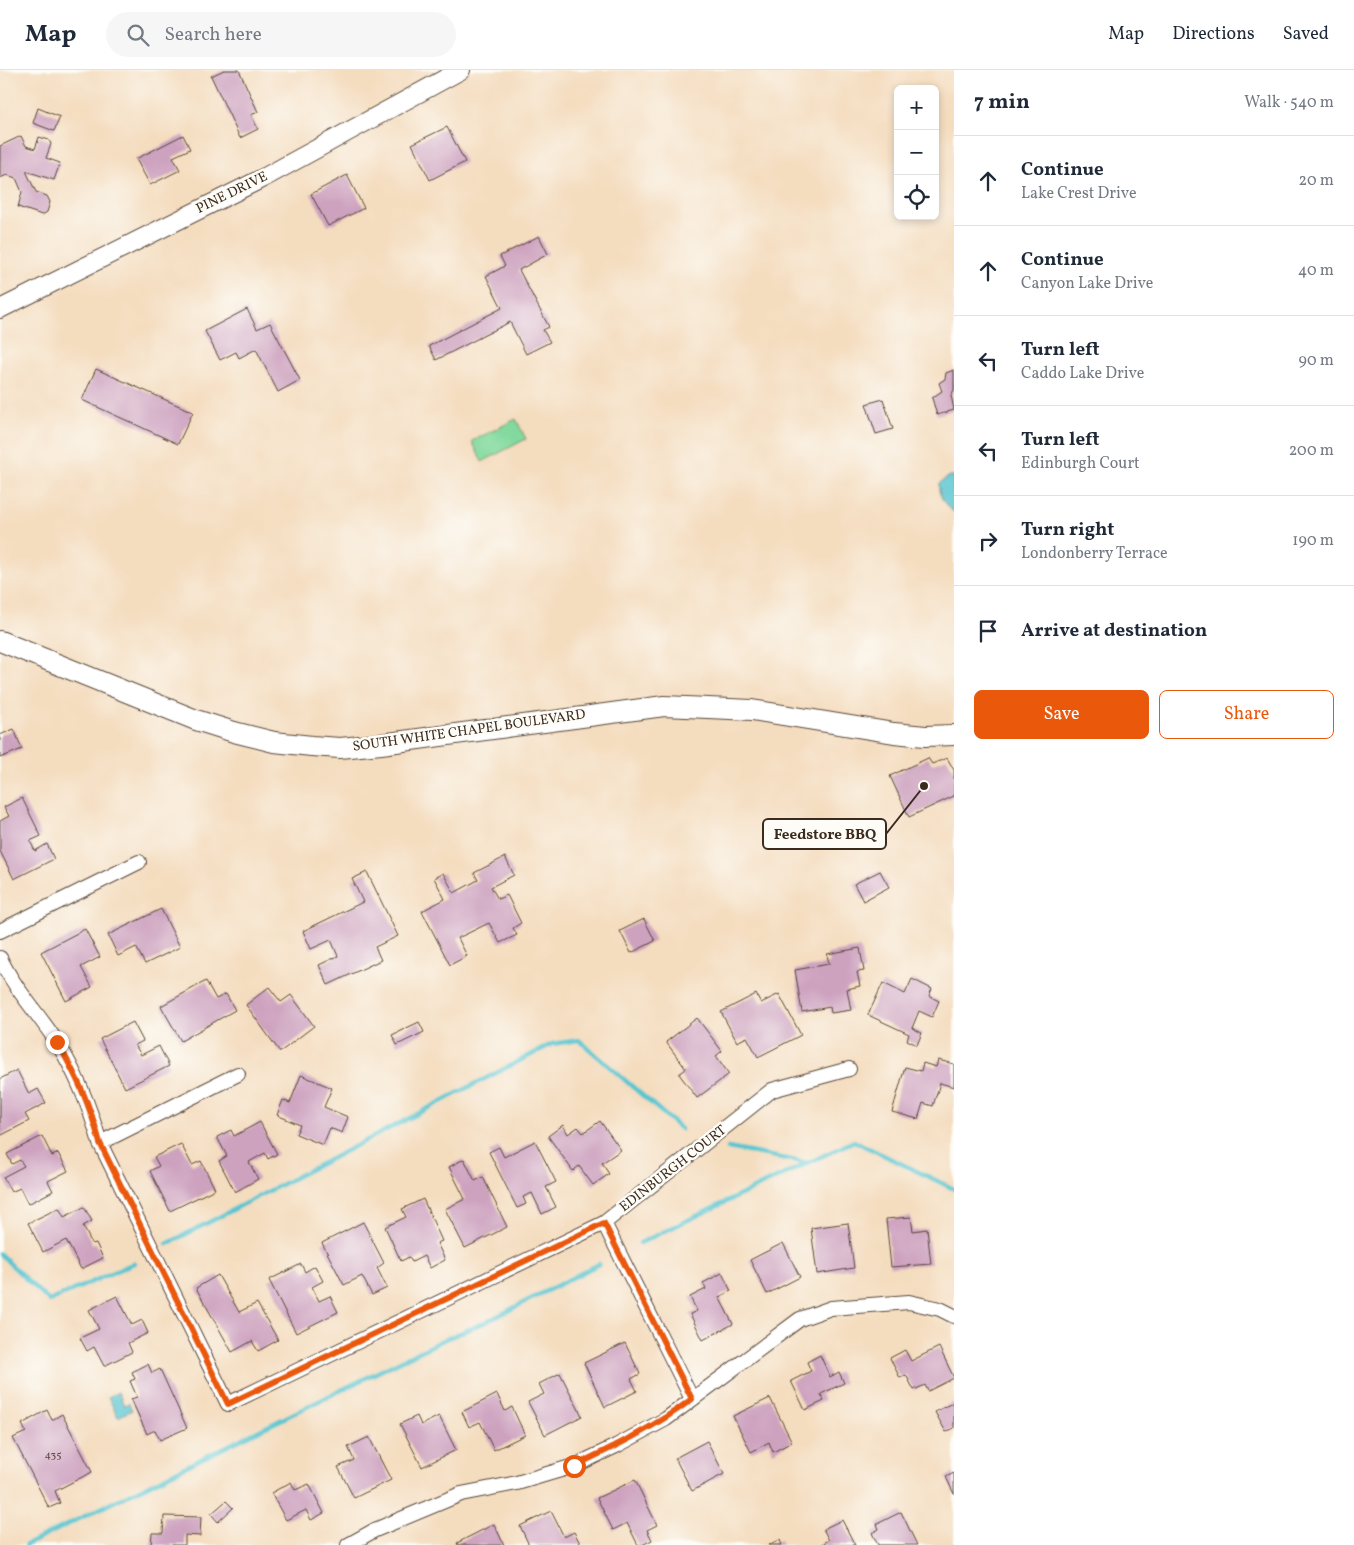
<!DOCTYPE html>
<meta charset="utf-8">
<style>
body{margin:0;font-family:Vollkorn,serif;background:#f6f6f7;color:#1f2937}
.controls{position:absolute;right:15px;top:15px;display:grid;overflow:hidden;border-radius:8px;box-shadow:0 2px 8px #0003}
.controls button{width:45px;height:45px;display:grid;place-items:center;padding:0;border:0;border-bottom:1px solid #e0e1e3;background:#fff;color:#1f2937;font:25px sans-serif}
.stop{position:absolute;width:15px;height:15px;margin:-11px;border:4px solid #ea580c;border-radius:50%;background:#fff}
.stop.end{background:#ea580c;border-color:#fff;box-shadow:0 1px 5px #0008}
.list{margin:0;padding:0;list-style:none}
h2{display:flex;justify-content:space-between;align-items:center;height:65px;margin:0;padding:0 20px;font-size:21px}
h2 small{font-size:16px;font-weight:400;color:#747a83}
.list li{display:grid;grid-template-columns:32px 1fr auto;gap:15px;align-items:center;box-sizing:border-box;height:90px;padding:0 20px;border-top:1px solid #e0e1e3}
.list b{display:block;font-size:19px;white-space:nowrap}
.list p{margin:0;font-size:16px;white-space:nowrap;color:#747a83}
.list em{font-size:16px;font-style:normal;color:#747a83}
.actions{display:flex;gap:10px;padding:15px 20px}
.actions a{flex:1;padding:11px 0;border:1px solid #ea580c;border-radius:8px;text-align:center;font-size:18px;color:#ea580c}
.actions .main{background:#ea580c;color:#fff}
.icon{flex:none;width:28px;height:28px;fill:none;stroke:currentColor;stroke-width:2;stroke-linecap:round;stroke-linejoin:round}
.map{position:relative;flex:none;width:954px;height:1475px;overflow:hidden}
header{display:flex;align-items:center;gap:30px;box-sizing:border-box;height:70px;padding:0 25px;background:#fff;border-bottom:1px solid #e0e1e3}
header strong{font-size:24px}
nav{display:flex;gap:28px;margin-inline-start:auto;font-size:18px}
.search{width:350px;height:45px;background:#f6f6f7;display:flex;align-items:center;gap:12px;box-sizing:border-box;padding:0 18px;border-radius:28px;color:#747a83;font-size:19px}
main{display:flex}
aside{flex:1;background:#fff}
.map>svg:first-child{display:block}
.green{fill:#82d99e;stroke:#5e825e}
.water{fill:#58c5d0;stroke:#4a7877}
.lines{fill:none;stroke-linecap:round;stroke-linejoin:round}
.stream{stroke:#58c5d0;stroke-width:4.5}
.building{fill:#cda2bf}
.minor-casing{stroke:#574536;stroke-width:16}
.tertiary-casing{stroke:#574536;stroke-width:20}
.secondary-casing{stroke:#574536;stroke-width:22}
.minor{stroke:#fff;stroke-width:14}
.tertiary{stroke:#fff;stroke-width:18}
.secondary{stroke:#fff;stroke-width:20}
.route{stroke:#ea580c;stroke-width:6}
.labels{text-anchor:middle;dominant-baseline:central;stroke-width:5;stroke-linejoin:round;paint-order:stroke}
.number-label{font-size:11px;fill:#604846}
.street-label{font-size:14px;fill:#3b2a1e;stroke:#fdfcf7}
.leader{fill:none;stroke:#3b2a1e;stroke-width:2}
.callout-dot{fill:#3b2a1e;stroke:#fdfcf7;stroke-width:2}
.callout{fill:#fdfcf7;stroke:#3b2a1e;stroke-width:2}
.callout-label{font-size:15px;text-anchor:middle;font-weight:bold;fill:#3b2a1e}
</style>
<header>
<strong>Map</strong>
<div class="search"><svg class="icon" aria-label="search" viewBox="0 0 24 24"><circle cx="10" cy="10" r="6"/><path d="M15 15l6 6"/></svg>Search here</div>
<nav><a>Map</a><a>Directions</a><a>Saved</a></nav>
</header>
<main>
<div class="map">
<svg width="954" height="1475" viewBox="0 0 954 1475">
<rect width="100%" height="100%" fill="#fdfcf7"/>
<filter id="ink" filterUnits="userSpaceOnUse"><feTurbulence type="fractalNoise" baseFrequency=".02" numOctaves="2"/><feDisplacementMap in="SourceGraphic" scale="10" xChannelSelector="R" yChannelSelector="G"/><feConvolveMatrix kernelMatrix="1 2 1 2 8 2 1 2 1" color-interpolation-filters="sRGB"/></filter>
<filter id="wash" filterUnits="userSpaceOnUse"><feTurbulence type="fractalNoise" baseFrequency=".0096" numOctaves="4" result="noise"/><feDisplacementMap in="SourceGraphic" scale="20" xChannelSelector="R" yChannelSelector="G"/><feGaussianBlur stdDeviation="1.12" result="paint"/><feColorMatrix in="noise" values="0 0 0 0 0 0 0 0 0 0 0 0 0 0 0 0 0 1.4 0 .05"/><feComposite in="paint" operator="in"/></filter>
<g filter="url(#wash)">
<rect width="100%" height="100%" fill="#f4dcbe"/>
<path class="green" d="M516,349l10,20 -44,23 -10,-21z"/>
<g class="water">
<path d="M950,406h4v36c-9,-6 -17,-18 -15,-29z"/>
<path d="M118,1322l6,13 5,-2 3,7 -14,7 -10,-20z"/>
</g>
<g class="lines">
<g class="stream">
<path d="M728,1078l80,15"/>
<path d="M640,1173l214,-102 100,48"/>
<path d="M167,1174l385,-200 27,-4 102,89"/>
<path d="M0,1184l49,47 85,-38"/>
<path d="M26,1475l415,-204 45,-19 113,-58"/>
</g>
</g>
<g id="blocks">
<g class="building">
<path d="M224,0h15l19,42 -7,3 7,14 -18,9 -29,-62z"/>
<path d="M38,38l22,9 -6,14 -21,-8z"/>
<path d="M447,57l18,35 -35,18 -18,-36z"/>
<path d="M183,65l7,14 -17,8 7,13 -30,15 -14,-26z"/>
<path d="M21,66l5,10 9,3 4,-12 10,3 2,4 -5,14 14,5 -6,17 -28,-9 10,21 11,4 3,6 -3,10 -5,3 -24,-8 4,-15 -6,-14 -9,-3 -7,3v-32z"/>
<path d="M347,105l17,33 -36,18 -17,-32z"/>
<path d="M539,166l9,18 -29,16 30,57 -6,3 7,12 -24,12 -16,-32 -74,38 -7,-14 73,-38 -16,-32 19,-10 -5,-10z"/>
<path d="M247,239l10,20 13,-6 30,57 -22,12 -22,-43 -17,9 -3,-6 -16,8 -15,-29z"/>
<path d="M96,299l97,43 -15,32 -96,-44z"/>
<path d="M954,300v20l-3,5 3,15 -17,5 -5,-17 10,-7 -3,-8 6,-4 1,-6z"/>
<path d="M883,329l10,30 -17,5 -10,-30z"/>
<path d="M14,659l8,20 -22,9v-23z"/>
<path d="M928,688l4,6 15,-6 7,12v26l-45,21 -19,-41z"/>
<path d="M22,728l19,38 -11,5 5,10 12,-7 7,15 -40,20 -14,-28v-30l9,-5 -5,-9z"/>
<path d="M505,787l9,18 -23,12 7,12 9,-4 14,28 -8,5 4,7 -17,8 -11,-20 -31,15 9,18 -17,9 -28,-54 23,-12 -11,-21 9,-5 11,20 24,-13 -4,-7z"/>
<path d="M880,801l9,16 -26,14 -9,-17z"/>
<path d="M367,802l31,64 -23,11 6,13 -53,25 -9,-20 19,-9 -7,-16 -20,9 -8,-18 60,-29 -11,-23z"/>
<path d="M161,839l19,38 -35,17 -9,-17 -18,9 -10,-21z"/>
<path d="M644,849l11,22 -24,12 -11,-22z"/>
<path d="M85,859l15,28 -19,10 11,20 -26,14 -25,-49z"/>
<path d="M860,878l4,23 -7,1 3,14 -13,3 4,21 -20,3 -1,-6 -28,5 -7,-42 34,-6 -2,-10z"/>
<path d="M912,909l20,10 -3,7 10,5 -7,16 -13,-6 -7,17 10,5 -5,12 -10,-5 2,-6 -41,-19 15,-32 22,11z"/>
<path d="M206,911l10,18 10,-5 9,16 -54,31 -20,-35z"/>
<path d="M269,917l12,15 10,-7 23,31 -34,26 -34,-47z"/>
<path d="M756,924l5,9 18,-9 22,41 -43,22 -11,-20 -10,5 -16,-30z"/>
<path d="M697,948l25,33 -6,5 13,18 -32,24 -18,-24 7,-5 -20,-27z"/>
<path d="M133,952l10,19 -8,4 6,10 18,-9 10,20 -44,22 -25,-49z"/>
<path d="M419,952l5,10 -27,13 -5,-10z"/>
<path d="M938,990l16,4v23l-14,-4 -7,23 -10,-3 -5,16 -26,-7 13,-45 16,4 2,-8 13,4z"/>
<path d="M17,1000l12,24 9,-5 8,14 -21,11 4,7 -29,15v-57z"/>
<path d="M301,1005l31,13 -8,19 24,10 -6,16 -12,-5 -7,17 -27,-11 4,-9 -23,-10 6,-15 7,3z"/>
<path d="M600,1051l21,29 -19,13 7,11 -16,11 -14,-19 -6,5 -25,-35 15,-11 5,9 10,-7 5,6z"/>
<path d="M260,1052l17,32 -9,5 -3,-6 -16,9 9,17 -23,13 -16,-31 8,-5 -10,-19 14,-7 3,6z"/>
<path d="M42,1066l10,20 6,-3 10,18 -20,10 5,10 -25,13 -8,-16 -9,4 -8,-15 21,-11 -4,-6 -8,4 -5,-10z"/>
<path d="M535,1071l21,41 -10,5 10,20 -14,7 -10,-21 -9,4 3,7 -9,4 -28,-56 10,-5 5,10z"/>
<path d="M181,1074l11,21 9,-4 14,28 -45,22 -20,-40 9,-5 -5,-9z"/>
<path d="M464,1089l11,22 8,-4 24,50 -42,21 -20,-39 20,-10 -16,-32z"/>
<path d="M423,1129l19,42 -5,2 8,17 -15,8 -6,-12 -12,6 -3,-5 -8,4 -16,-34 21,-10 -4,-8z"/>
<path d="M84,1137l8,14 -9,5 9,18 4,-1 7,15 -22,11 -15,-29 -23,12 -15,-29 31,-15 5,9z"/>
<path d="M911,1147l2,14 14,-2 4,35 -40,3 -5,-48z"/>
<path d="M363,1152l21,41 -7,5 10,20 -15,7 -10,-19 -18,9 -22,-42z"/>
<path d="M848,1153l6,45 -37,6 -6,-46z"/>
<path d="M783,1173l17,34 -33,17 -17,-34z"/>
<path d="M301,1194l4,8 10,-6 8,15 -11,6 7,14 11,-5 8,16 -42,21 -27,-53z"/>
<path d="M722,1203l9,18 -12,6 14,27 -30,16 -13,-26 7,-3 -7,-14 16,-8 -3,-6z"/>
<path d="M218,1205l21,37 18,-9 21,37 -20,11 -6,-10 -20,11 -36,-64z"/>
<path d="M117,1226l15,29 10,-5 6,13 -20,10 4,9 -28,14 -10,-19 -7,4 -7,-13 19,-9 -10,-19z"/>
<path d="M625,1273l15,31 -9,5 6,12 -32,16 -21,-44z"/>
<path d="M939,1277l15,31 -26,13 -3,-6 -11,5 -8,-15 -6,3 -10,-20 15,-8 6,11z"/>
<path d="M820,1285l10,22 9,-5 5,11 -23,11 3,7 -19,9 -14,-29 20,-10 -4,-9z"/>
<path d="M148,1294l4,9 8,-4 27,59 -27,12 -5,-10 -8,4 -16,-35 6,-2 -7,-16 5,-2 -3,-7z"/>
<path d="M560,1303l22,43 -37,19 -17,-33 16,-8 -5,-10z"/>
<path d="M497,1324l8,17 7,-4 13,28 -31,15 -14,-28 -11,5 -7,-15z"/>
<path d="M770,1328l22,44 -19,10 -4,-10 -18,10 -18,-36z"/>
<path d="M954,1332v26l-8,4 -11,-20z"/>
<path d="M47,1340l5,10 10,-6 30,58 -37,19 5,12 -11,5 -36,-70 13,-6 -4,-8z"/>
<path d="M417,1346l4,9 18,-9 17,34 -34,17 -22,-43z"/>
<path d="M369,1367l22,43 -37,18 -16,-31 16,-7 -6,-13z"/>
<path d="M707,1371l17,33 -32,17 -17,-33z"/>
<path d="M954,1403v21l-8,-17z"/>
<path d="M635,1410l22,45 -10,5 5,10 -10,5h-4l-11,-22 -14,7 -16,-32z"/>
<path d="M291,1412l4,8 14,-6 15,29 -13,7 -5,-10 -20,10 -15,-27z"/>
<path d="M226,1431l7,7 -15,14 -7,-8z"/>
<path d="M551,1441l13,26 10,-5 7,13h-52l-9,-19z"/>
<path d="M901,1442l16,33h-39l-6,-12 7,-4 -2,-5z"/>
<path d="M164,1446l37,1 -1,19 -15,-1v10h-34l1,-12h11z"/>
<path d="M842,1450l13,25h-35l9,-5 -6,-11z"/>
<path d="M494,1454l10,21h-46l-1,-2z"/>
<path d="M780,1470l2,5h-13z"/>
</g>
</g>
</g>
<g filter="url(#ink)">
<use href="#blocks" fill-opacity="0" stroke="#574536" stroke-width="1"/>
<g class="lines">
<defs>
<g id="minor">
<path d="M0,861l139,-69"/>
<path d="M0,888c15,32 39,56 58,86 20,32 32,64 42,99l128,261 376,-181 168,-133 77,-21"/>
<path d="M100,1073l138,-69"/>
<path d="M604,1153l88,176"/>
<path d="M348,1475l27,-15 86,-36 56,-11 57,-17 42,-20 50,-27 134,-100 31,-11 78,-6 31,7 14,7"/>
</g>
<path id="tertiary" d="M0,239l265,-132 196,-107"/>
<path id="secondary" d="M0,571l196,79 38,12 40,10 38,4 28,2 41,-4 283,-38 88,4 142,23 31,3 29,-1"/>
</defs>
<use href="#minor" class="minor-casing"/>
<use href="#tertiary" class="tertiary-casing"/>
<use href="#secondary" class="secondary-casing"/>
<use href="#minor" class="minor"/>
<use href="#tertiary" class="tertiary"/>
<use href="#secondary" class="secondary"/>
</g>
</g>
<g class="lines" filter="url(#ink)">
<path class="route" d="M57,972c20,34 33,63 43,101l128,261 376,-181 88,176c-37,28 -76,47 -118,67"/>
</g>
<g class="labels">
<g class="number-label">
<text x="53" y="1385">435</text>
</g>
<g class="street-label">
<text transform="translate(232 123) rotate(-26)">PINE DRIVE</text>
<text transform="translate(469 661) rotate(-8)">SOUTH WHITE CHAPEL BOULEVARD</text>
<text transform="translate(673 1099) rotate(-38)">EDINBURGH COURT</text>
</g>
</g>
<path class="leader" d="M924 716L886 764"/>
<circle class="callout-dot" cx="924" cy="716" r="5"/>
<rect class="callout" x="763" y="749" width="123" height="30" rx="5"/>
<g class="callout-label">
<text x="825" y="769">Feedstore BBQ</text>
</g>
</svg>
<div class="controls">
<button>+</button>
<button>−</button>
<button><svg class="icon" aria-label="locate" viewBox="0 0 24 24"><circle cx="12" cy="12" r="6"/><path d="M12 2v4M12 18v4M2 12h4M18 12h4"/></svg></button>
</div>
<div class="stop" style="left:574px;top:1396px"></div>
<div class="stop end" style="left:57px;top:972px"></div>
</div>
<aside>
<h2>7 min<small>Walk · 540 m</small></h2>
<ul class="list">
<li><svg class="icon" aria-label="ahead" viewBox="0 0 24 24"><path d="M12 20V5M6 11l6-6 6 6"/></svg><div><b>Continue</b><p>Lake Crest Drive</p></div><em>20 m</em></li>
<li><svg class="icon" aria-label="ahead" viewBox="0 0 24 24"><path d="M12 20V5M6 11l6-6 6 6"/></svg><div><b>Continue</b><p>Canyon Lake Drive</p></div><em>40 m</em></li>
<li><svg class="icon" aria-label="left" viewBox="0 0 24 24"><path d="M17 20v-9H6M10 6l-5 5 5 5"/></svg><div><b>Turn left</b><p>Caddo Lake Drive</p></div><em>90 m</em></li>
<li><svg class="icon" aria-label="left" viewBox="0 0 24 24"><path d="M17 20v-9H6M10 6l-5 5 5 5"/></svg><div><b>Turn left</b><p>Edinburgh Court</p></div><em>200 m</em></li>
<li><svg class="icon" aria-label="right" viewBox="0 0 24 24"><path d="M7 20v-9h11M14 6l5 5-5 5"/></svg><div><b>Turn right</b><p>Londonberry Terrace</p></div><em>190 m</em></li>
<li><svg class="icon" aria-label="arrive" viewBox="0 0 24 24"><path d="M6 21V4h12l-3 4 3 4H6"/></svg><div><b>Arrive at destination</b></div></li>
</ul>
<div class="actions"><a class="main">Save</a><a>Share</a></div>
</aside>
</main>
